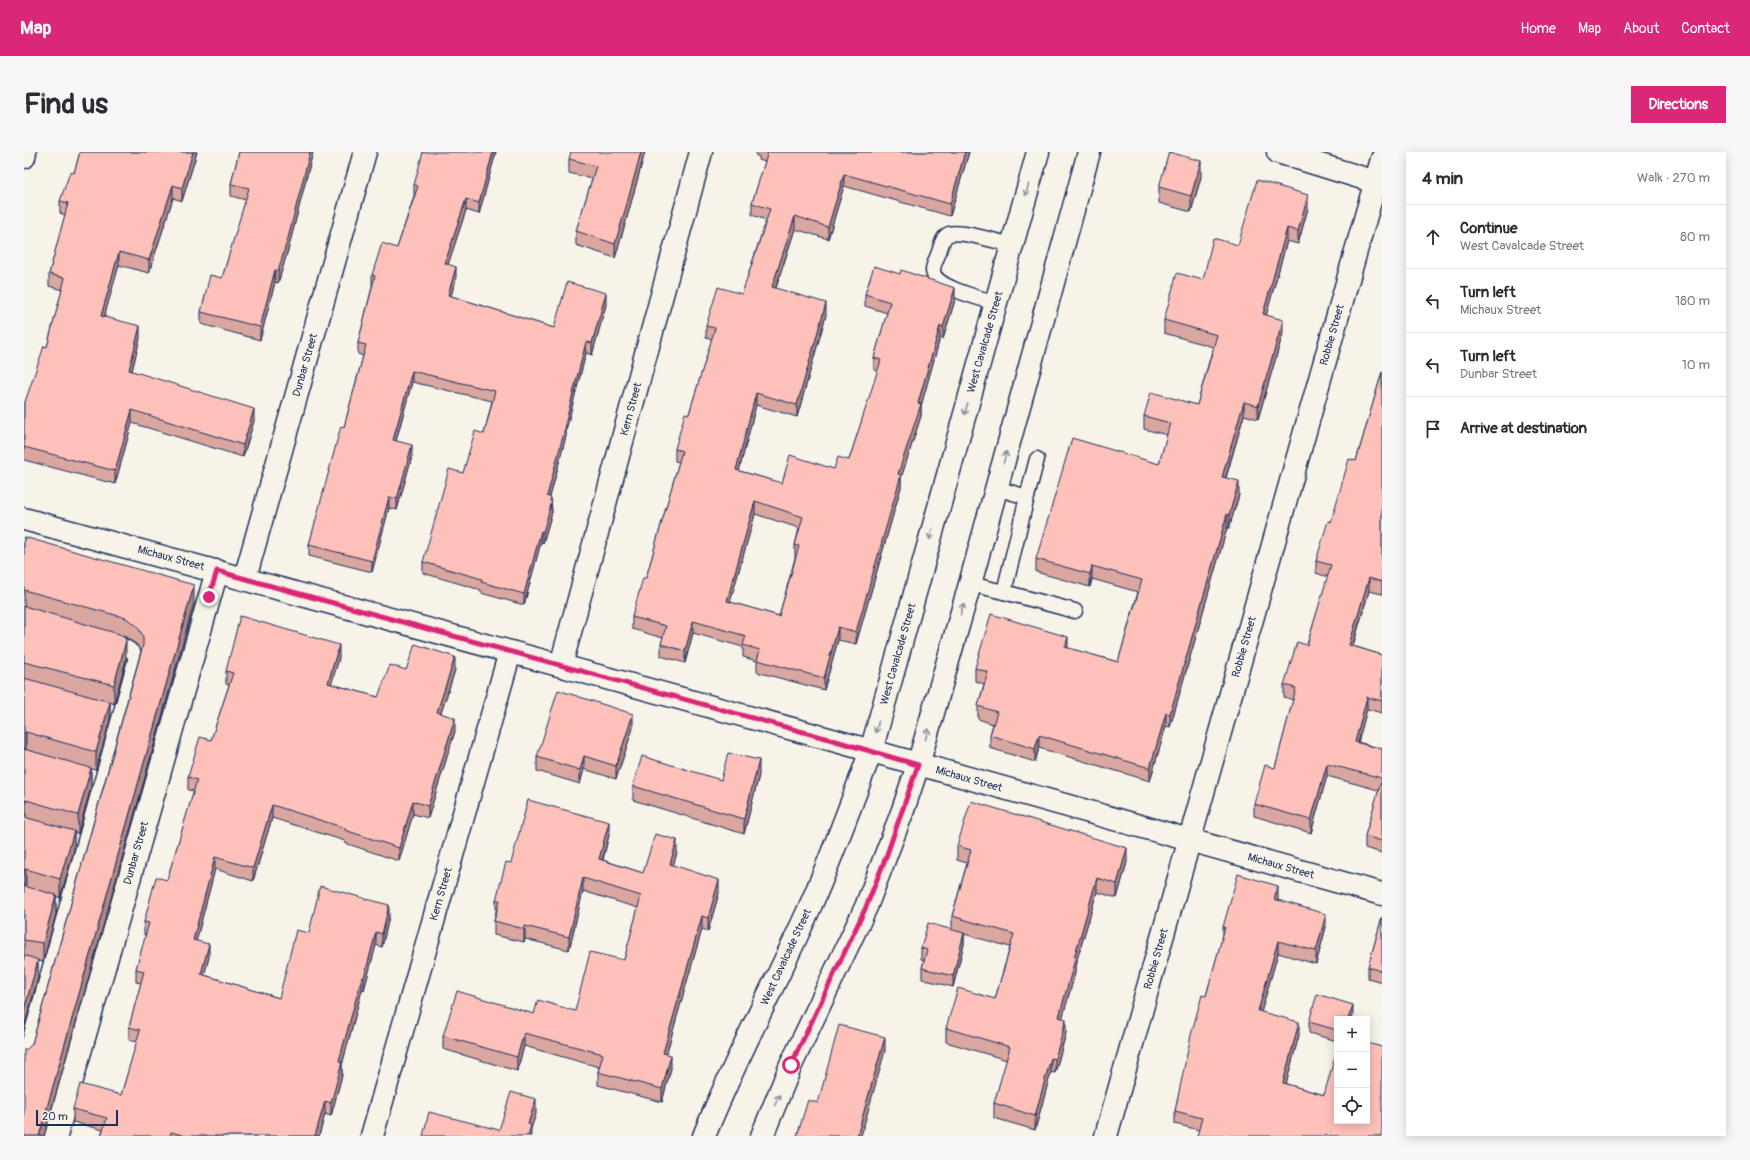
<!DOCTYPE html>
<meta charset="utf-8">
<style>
body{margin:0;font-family:Pangolin,sans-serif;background:#f7f7f7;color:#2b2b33}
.controls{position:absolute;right:12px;bottom:12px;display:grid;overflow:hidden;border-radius:0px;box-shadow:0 2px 10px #0003}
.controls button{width:36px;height:36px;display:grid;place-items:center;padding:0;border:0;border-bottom:1px solid #e1e1e2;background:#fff;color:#2b2b33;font:20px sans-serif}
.scale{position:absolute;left:12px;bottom:10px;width:82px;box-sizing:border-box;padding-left:4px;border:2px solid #1b2f5e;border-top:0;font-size:11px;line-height:14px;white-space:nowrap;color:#1b2f5e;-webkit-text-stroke:3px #f7f3e8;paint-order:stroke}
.stop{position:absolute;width:12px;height:12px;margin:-9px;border:3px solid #db2777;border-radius:50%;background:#fff}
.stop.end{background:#db2777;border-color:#fff;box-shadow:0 1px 4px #0008}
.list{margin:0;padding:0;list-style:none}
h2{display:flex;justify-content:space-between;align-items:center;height:52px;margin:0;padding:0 16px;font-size:17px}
h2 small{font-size:13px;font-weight:400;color:#7c7c81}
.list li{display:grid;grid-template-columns:26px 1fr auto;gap:12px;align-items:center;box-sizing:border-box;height:64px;padding:0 16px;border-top:1px solid #e1e1e2}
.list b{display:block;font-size:15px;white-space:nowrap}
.list p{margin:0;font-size:13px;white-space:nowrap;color:#7c7c81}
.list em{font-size:13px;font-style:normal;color:#7c7c81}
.icon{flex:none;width:22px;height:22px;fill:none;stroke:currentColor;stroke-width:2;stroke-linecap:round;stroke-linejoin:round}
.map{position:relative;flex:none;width:1358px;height:984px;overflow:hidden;border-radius:0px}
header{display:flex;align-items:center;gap:24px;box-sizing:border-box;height:56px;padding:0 20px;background:#db2777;color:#fff}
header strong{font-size:19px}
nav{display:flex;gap:22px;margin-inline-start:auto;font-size:14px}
.intro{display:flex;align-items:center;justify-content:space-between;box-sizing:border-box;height:96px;padding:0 24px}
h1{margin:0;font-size:28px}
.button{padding:10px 18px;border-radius:0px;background:#db2777;color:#fff;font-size:14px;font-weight:700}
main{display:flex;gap:24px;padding:0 24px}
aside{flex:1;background:#fff;border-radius:0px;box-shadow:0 2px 10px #0003}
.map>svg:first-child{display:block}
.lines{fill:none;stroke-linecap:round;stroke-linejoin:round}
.service-casing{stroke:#1b2f5e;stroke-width:17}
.minor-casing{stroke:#1b2f5e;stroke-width:25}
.secondary-casing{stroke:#1b2f5e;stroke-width:25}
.service{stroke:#f7f3e8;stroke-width:14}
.minor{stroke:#f7f3e8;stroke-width:22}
.secondary{stroke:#f7f3e8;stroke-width:22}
.wall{fill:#daa6a0;stroke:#1b2f5e;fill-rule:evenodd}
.shaded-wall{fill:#b18782;stroke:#1b2f5e}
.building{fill:#fdc1ba;stroke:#1b2f5e;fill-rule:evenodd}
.oneway{stroke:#8991a3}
.route{stroke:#db2777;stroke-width:5}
.labels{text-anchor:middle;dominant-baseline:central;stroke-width:3;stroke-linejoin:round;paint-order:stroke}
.street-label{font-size:11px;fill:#1b2f5e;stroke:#f7f3e8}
</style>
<header>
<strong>Map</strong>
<nav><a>Home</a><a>Map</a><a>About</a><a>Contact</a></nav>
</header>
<div class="intro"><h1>Find us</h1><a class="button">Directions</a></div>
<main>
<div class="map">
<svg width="1358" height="984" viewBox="0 0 1358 984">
<rect width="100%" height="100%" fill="#f7f3e8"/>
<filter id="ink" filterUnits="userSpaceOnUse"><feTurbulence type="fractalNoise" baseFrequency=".025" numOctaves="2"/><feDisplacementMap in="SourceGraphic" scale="8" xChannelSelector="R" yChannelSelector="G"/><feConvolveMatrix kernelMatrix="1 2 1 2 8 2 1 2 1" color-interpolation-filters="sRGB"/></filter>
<g filter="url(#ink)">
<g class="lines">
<defs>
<g id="service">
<path d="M972,151c-13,-4 -64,-16 -63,-33 0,-5 4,-12 6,-18 2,-5 3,-15 10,-18 12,-4 50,8 63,11"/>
<path d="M972,336l31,9 10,-38"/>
<path d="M1003,345l-23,95 71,19"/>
<path d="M946,432l34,8"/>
<path d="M0,908l111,-399v-6c-7,-9 -16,-11 -27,-14"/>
</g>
<g id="minor">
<path d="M1254,0l104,32"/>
<path d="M0,5l1,-5"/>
<path d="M0,367l805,220 553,155"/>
<path d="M221,426l120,-426"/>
<path d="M537,513l140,-513"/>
<path d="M32,984l161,-565"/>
<path d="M348,984l138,-484"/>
<path d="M1082,984l276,-977"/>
</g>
<g id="secondary">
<path d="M680,984c31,-77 71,-151 105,-227 23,-52 42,-105 62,-158l167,-599"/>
<path d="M738,984l29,-71 75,-158 37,-97 15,-45 52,-181 119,-432"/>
</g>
</defs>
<use href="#service" class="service-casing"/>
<use href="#minor" class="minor-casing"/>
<use href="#secondary" class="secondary-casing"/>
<use href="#service" class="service"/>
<use href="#minor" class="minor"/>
<use href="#secondary" class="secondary"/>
</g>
<g class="wall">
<path d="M56,0h117l-15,49 -9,-3 -24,75 -30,-8 -15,51 36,22 -8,33 122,50 -11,36 -111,-34 -17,61 -91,-24v-55l23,-58 15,-57 -13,-4v-12l16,-59 -5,-2v-12l14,-28z"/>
<path d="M215,0h74l-25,98 -10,33 -3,-1 -15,58 -59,-16v-12l21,-34 24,-78 -15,-4v-12z"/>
<path d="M472,0l-17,62 -13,-4 -18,54 8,14 -5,18 103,32 52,-23 -14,50 -6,-2 -20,77v6l-16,61 1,4 1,11 -9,31 -2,-1 -17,63 -43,-12v-3l-58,-17v-11l40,-89 21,-39 8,-33 -80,-19 -16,59 16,15 -15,54 -8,-2 -17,64 -63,-16v-11l35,-118 19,-71 -5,-2v-11l14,-56v-12l25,-27 17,-52v-11z"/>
<path d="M621,0l-19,69 -11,37 -39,-13v-14l16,-52 -23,-6v-14z"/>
<path d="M732,0h213l-19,64 -106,-30 -16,53 -33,-10 -19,59 50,27 -29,102 -41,-12 -17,66 43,12 52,-14 15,-9 29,-88 -4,-2v-12l13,-45 -22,-7v-12l90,6 -12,39 -3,-1 -19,68v10l-20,62v9l-45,157 -18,-4 -14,50 -67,-18v-11l-14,-4v-10l-50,-14 -8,30 -24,-7v-12l2,-6 -31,-9v-12l14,-39 33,-116 -4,-1v-12l14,-35 23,-75 -6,-1v-12l36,-32 24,-74 -14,-5v-12l13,-41 -6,-2v-4h-3zM731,362l44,14 -4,17v13l-16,58 -49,-14z"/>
<path d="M1177,25l-10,35 -32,-9v-16z"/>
<path d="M1284,56l-10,36 -11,-3 -21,74 17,18 -25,86 -14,-4 -18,63 13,17 -10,33h-2l-57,199 -4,-1 -16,55 -111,-33 -4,14 -45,-14v-13l3,-11 -15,-5v-13l6,-22 -9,-3v-13l93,-20 50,14 20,-70 -46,-13 -2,8 -54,-15v-13l123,-95 8,-29 -23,-6v-13l53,-11 16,-58 -49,-14v-13l39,-40 35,-35z"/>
<path d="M1358,220v222l-13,-3 -16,55 29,9v58l-15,-4 -9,33 24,7v104l-17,-5v-12l14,-46h-1l-51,-14 -16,57 -57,-17v-12l21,-36 18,-68 -9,-3v-12l23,-40 21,-68 -12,-4v-12l15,-39 25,-61z"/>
<path d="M0,385l170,66 -150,533h-20l2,-86 6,-6 109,-393 -4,-6 -11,-8 -4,-1 4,24 -12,44 -4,-2v18l-14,50 -5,-1v18l-13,47 -4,-2v18l-14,48 -4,-2v18l-13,48 -5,-1v17l-14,50z"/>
<path d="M315,506l-8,26 47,13 28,-27h49l-14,43 14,18 -27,87 -15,-4 -14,47 -54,-18v-2l-73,-23 -19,63 -38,-12 -19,72 13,16 -5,18 75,23 30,-65 80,-16 -7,30 -6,-2 -12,45h-2l-20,75v10l-11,41 -6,-2 -6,22h-218l2,-6 -30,-8v-13l48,-14 16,-53 -8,-2v-13l12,-44 -5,-1v-13l10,-34h-2v-13l23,-42 27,-89 -6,-1v-13l23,-37 18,-55 -3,-1v-13z"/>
<path d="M609,576l-17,51 -32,-10 -4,15 -43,-13v-14z"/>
<path d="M735,623l-15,59 -111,-34v-14l88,-6z"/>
<path d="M585,683l-6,25 40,13 34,-20 -4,12 46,28 -11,38 -6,-2 -36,125 5,14 -9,34 -64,-17v-13l1,-5 -75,-21 -7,25 -74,-22v-13l91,-22 41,-3 49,-51 14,-52 -55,-17 -14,59 -44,-11 -1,3 -30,-7v-14l2,-9v-12l15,-37z"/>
<path d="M933,694l170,16 -10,36 -20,-6 -22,74v7l-13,45 4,15 -11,40 -4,-1 -16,58 -41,-12v-15l13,-43 -61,-18v-14l49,-29 15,-52 -46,-13v10l-11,43 -31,-8v-11l2,-8 -3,-1v-11l31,-18v-14l15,-53 -10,-3z"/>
<path d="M1254,747l-1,1 49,27 -10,37 -38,-11 -17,59 38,23 -13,49 38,11 58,41 -183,-6 -24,-6v-13l31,-115 17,-61v-8z"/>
<path d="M1358,765v65l-14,-4v-11z"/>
<path d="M1329,864l-1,3h-15v22l-28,-8v-11z"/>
</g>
<g class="shaded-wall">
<path d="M169,0h4l-15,49v-13z"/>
<path d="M286,0h3l-25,98 -10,33v-12z"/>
<path d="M469,0h3l-17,62v-11z"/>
<path d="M617,0h4l-19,69 -11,37v-14z"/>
<path d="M941,0h4l-19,64v-12z"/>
<path d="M1177,9v16l-10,35v-16z"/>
<path d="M820,22v12l-16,53v-12z"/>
<path d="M149,33v13l-24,75v-13z"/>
<path d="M1284,43v13l-10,36v-13z"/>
<path d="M442,47v11l-21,64v-11z"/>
<path d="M771,64v13l-23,70v-12z"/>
<path d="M1263,76v13l-24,86v-13z"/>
<path d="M95,100v13l-18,63v-12z"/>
<path d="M432,115v11l-8,28v-11z"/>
<path d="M251,118v12l-15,58v-13z"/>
<path d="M931,136v12l-12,39v-12z"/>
<path d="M582,141v12l-14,50v-12z"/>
<path d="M802,151v12l-29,102v-12z"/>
<path d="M1259,168v13l-25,86v-13z"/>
<path d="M116,174v12l-11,45v-13z"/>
<path d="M916,174v12l-19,68v10l-20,62v9l-45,157v-12l42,-158z"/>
<path d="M562,190v11l-20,77v6l-19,72v-12z"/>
<path d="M388,219v11l-19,69v-11z"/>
<path d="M732,241v12l-20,78v-13z"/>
<path d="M1220,250v13l-22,75v-13z"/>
<path d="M230,257v12l-11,36v-12z"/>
<path d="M108,258v13l-17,61v-13z"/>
<path d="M388,293v11l-15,54v-11z"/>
<path d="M1215,329v14l-10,33v-13z"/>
<path d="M365,345v11l-17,64v-11z"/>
<path d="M527,346l1,14 -9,31v-11z"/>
<path d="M731,349v13l-28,99v-12z"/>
<path d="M1203,362v14l-57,199v-13z"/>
<path d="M517,379v11l-17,63v-11z"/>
<path d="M1068,414v13l-2,8v-13z"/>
<path d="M1345,426v13l-20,66v-12z"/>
<path d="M170,433v18l-150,533h-5z"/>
<path d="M669,469v12l-8,30v-12z"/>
<path d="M814,475v13l-14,50v-12z"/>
<path d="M1044,485v13l-3,-3z"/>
<path d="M102,489v19l-12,44v-19z"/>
<path d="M315,493v13l-11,38v-13z"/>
<path d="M431,505v13l-18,55v-13z"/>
<path d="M1343,545v12l-12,45v-12z"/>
<path d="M86,550v18l-14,50v-18z"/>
<path d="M1142,561v13l-16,55v-13z"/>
<path d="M609,562v14l-17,51v-13z"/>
<path d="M431,566v13l-27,87v-12z"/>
<path d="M2,580v19h-2v-18z"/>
<path d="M1015,583v13l-4,14v-13z"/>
<path d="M560,604v13l-4,15v-14z"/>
<path d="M735,608v15l-15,59v-15z"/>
<path d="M1303,612v12l-16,57v-13z"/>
<path d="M67,616v19l-13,47v-19z"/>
<path d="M2,648v19h-2v-18z"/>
<path d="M389,649v13l-14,47v-13z"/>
<path d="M248,653v13l-19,63v-13z"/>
<path d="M585,670v13l-10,37v-13z"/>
<path d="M50,679v19l-14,48v-19z"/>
<path d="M653,688v13l-7,24v-13z"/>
<path d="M1103,696v14l-10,36v-14z"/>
<path d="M191,705v12l-22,84v-13z"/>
<path d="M2,717v19h-2v-18z"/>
<path d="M559,726v13l-14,59v-13z"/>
<path d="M1073,726v14l-22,74v7l-16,58v-14l15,-59z"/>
<path d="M695,728v13l-11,38v-13z"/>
<path d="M1254,734v13l-4,13v-13z"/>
<path d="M32,743v19l-13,48v-19z"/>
<path d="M365,753v12l-7,30v-13z"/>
<path d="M1302,762v13l-10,37v-13z"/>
<path d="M678,764v13l-39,137v-13z"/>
<path d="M501,774v13l-1,3v-13z"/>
<path d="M352,780v13l-12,45v-12z"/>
<path d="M940,781v11l-11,43v-11z"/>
<path d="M1254,789v12l-20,70v-12z"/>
<path d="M185,792v13l-8,30v-13z"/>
<path d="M14,808v18l-14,50v-18z"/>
<path d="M338,825v13l-20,75v10l-11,41v-13l8,-42z"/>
<path d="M1329,853v11l-1,3h-4z"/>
<path d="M1042,867v14l-11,40v-14z"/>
<path d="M1275,870v13l-16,61v-13z"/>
<path d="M500,881v13l-7,25v-14z"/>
<path d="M861,885v14l-24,85h-4z"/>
<path d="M647,903v13l-9,34v-13z"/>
<path d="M1027,906v14l-16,58v-14z"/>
<path d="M512,947v15l-5,15v7h-3v-12z"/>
<path d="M301,949v13l-6,22h-4z"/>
</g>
<g class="building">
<path d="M56,0h113l-11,36 -9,-3 -24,75 -30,-8 -18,64 39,10 -11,44 125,39 -11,36 -111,-35 -17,61 -91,-24v-42l20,-59 3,1 18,-69 -16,-4 19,-71 -8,-2 10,-29 4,1z"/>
<path d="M215,0h71l-22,86 -10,33 -3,-1 -15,57 -59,-15 9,-37 12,3 27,-90 -18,-4z"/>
<path d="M399,0h70l-14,51 -13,-4 -21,64 11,4 -8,28 106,33 13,-46 39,11 -14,50 -6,-1 -21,83h1l-19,71 4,2 -1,3h2l-9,31 -2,-1 -17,63 -43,-12 1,-3 -59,-17 26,-93 14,4 12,-42 9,3 11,-43 -83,-20 -19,69 19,5 -15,54 -8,-2 -17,64 -63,-16 32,-119 3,1 22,-82 -8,-2 17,-67 -3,-1 10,-32 15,5 21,-62 -4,-1z"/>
<path d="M547,0h70l-15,55 -11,37 -39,-13 20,-65 -27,-7z"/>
<path d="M744,0h197l-15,52 -106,-30 -16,53 -33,-11 -23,71 54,16 -29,102 -41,-12 -20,77 46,13 8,-28 44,14 4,-12 11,3 32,-100 -7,-2 16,-56 -25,-8 9,-28 26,8 1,-4 54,18 -12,39 -3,-1 -22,77 3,1 -23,70 3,1 -45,157 -18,-5 -14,51 -67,-18 3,-10 -17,-5 3,-9 -53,-15 -8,30 -24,-7 5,-18 -34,-9 11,-39h3l36,-127 -7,-2 10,-36 4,1 26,-86 -9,-2 12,-39 24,7 28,-85 -18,-6zM731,349l48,16 -8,28 4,1 -20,70 -52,-15z"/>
<path d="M1145,0l32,9 -10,35 -32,-9z"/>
<path d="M1233,28l51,15 -10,36 -11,-3 -24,86 20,6 -25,86 -14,-4 -22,75 17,4 -10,34 -2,-1 -57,200 -4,-1 -16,55 -111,-33 -4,14 -45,-14 7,-23 -19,-6 10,-34 -13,-4 16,-54 77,23 -3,10 53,15 24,-82 -50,-14 -2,8 -54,-15 36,-121 87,26 11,-41 -26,-7 7,-24 46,13 20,-70 -53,-15 13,-47 26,7 10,-42 25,7z"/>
<path d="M1358,220v210l-13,-4 -20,67 33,10v46l-15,-4 -12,45 27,7v92l-17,-5 17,-57 -4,-2 -51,-13 -16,56 -57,-16 11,-39 10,3 21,-80 -12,-3 13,-43 10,3 24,-80 -15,-4 12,-40 3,1 18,-63 7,2z"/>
<path d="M0,385l170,48 -155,551h-15v-87l2,1 6,-6 111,-399v-9l-6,-10 -11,-8 -102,-28z"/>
<path d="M0,454l95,28 6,4 1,3 -12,44 -90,-23z"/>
<path d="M216,464l99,29 -11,38 50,14 12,-32 16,5 9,-26 40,13 -18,55 18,6 -27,88 -15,-5 -14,47 -54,-18v-2l-73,-23 -19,63 -38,-11 -22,83 16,4 -8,30 78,24 17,-68 13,3 11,-47 69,19 -7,29 -6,-2 -12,46 -2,-1 -23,84 3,1 -11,41 -6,-2 -10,35h-129l-15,-4 -1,4h-69l6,-18 -34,-9 7,-25 41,11 19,-65 -11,-3 15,-56 -8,-2 13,-46 -5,-1 12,-45 11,3 30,-100 -9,-3 12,-40 11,3 22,-67 -7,-2z"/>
<path d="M0,526l86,24 -14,50 -70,-20 -2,1z"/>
<path d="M534,538l75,24 -17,52 -32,-10 -4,14 -43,-13z"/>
<path d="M0,597l67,19 -13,47 -52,-15 -2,1z"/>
<path d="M704,601l31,7 -15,59 -111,-33 9,-30 79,24z"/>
<path d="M504,648l81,22 -10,37 44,14 12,-39 22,6 -7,24 49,16 -11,38 -6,-2 -39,137 8,2 -9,34 -64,-17 5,-18 -79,-21 -7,24 -74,-21 14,-45 77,23 4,-14 37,11 15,-59 34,8 17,-64 -58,-18 -14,59 -44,-11 -1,3 -30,-8 6,-21h-4l10,-38 5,1z"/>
<path d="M947,649l156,47 -10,36 -20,-6 -23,80 1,1 -16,58 7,2 -11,40 -4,-1 -16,58 -41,-13 16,-56 -64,-19 12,-40 37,11 19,-65 -62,-18 19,-66 -14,-4z"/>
<path d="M0,665l50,14 -14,48 -34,-10 -2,1z"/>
<path d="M1214,722l40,12 -4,13 52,15 -10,37 -38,-10 -20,70 41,11 -16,61 41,12 13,-46v72h30v-78l15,4v89h-185l5,-18 -27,-7 16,-76 11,-40 4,1 19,-69h-2z"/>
<path d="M0,734l32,9 -13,48 -19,-3z"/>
<path d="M1358,765v54l-14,-4z"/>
<path d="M904,771l36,10 -11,43 -31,-8 5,-18 -6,-2z"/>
<path d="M0,803l14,5 -14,50z"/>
<path d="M1293,842l36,11 -5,14h-11v11l-28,-8z"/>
<path d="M815,873l46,12 -28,99h-60l11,-36 10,3z"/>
<path d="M487,940l25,7 -8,25 3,1 -3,11h-105l6,-24 70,18z"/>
</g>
<defs><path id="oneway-shaft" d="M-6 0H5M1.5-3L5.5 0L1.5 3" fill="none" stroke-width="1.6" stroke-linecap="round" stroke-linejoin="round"/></defs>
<g class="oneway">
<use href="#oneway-shaft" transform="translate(1003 38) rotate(106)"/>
<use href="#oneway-shaft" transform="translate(942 257) rotate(106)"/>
<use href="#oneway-shaft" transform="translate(981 305) rotate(-75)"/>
<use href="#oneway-shaft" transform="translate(907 382) rotate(106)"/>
<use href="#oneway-shaft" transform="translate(938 457) rotate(-74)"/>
<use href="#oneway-shaft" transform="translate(853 575) rotate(106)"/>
<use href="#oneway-shaft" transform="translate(903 582) rotate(-74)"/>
<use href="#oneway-shaft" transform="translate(753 948) rotate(-68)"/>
</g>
</g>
<g class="lines" filter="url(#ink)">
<path class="route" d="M185,445l8,-26 612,168 89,26 -32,92 -20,50 -75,158"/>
</g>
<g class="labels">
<g class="street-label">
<text transform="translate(1308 183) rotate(-74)">Robbie Street</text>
<text transform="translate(961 190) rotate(-74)">West Cavalcade Street</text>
<text transform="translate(281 213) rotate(-74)">Dunbar Street</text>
<text transform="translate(607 257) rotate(-75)">Kern Street</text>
<text transform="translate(147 406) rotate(15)">Michaux Street</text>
<text transform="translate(1220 495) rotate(-74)">Robbie Street</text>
<text transform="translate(874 502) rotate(-74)">West Cavalcade Street</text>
<text transform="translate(945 627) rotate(16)">Michaux Street</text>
<text transform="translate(112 701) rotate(-74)">Dunbar Street</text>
<text transform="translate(1257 714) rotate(16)">Michaux Street</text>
<text transform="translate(417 742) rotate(-74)">Kern Street</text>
<text transform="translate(762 805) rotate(-65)">West Cavalcade Street</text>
<text transform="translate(1132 807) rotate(-74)">Robbie Street</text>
</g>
</g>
</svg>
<div class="controls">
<button>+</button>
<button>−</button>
<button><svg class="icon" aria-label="locate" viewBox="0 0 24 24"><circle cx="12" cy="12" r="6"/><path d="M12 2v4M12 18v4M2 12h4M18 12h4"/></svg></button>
</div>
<div class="scale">20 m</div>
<div class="stop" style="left:767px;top:913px"></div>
<div class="stop end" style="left:185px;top:445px"></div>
</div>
<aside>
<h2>4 min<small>Walk · 270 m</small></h2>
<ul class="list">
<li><svg class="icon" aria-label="ahead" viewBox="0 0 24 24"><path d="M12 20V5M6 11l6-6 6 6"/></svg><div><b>Continue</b><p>West Cavalcade Street</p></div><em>80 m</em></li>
<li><svg class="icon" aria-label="left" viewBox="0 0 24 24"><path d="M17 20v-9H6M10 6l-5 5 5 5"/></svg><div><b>Turn left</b><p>Michaux Street</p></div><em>180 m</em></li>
<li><svg class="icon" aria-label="left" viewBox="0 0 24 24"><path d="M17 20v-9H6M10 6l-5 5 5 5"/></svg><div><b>Turn left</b><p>Dunbar Street</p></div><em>10 m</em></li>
<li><svg class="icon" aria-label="arrive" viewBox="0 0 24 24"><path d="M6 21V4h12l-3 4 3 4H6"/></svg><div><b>Arrive at destination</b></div></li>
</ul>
</aside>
</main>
